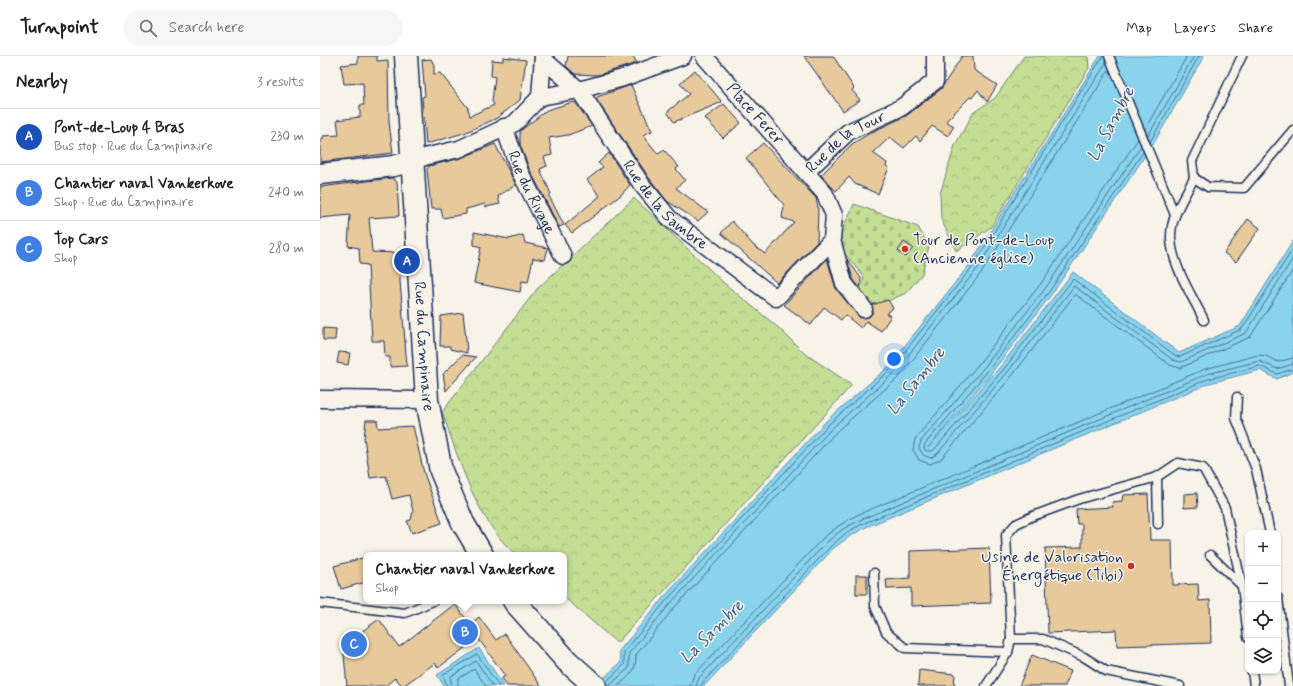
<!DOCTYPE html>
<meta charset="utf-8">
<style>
body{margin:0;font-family:Mynerve,sans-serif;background:#f6f6f6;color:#222}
.controls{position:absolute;right:12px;bottom:12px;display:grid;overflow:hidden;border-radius:8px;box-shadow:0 1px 3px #0004}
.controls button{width:36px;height:36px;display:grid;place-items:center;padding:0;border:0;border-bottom:1px solid #e0e0e0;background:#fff;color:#222;font:20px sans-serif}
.you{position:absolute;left:574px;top:303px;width:14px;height:14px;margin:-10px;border:3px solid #fff;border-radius:50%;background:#1a73e8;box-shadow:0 0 0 6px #1a73e833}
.badge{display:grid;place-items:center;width:26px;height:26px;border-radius:50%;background:#db2777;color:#fff;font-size:13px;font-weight:700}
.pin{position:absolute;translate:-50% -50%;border:2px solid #fff;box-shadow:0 1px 4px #0006}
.popup{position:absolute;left:43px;top:496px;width:204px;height:52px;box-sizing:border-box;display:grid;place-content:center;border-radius:8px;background:#fff;filter:drop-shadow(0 1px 3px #0005);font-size:13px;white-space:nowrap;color:#767676}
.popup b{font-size:15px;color:#222}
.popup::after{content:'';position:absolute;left:50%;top:100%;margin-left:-8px;border:8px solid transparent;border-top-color:#fff}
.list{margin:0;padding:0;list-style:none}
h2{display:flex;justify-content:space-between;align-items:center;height:52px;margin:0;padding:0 16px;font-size:17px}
h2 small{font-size:13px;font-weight:400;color:#767676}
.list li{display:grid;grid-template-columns:26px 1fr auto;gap:12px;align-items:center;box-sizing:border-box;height:56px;padding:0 16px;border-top:1px solid #e0e0e0}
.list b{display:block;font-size:15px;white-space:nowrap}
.list p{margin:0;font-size:13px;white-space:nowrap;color:#767676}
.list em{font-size:13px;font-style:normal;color:#767676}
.icon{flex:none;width:22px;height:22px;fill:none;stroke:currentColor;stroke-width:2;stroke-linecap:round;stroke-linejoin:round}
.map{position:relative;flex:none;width:973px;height:630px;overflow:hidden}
header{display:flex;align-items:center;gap:24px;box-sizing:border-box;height:56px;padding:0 20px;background:#fff;border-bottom:1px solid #e0e0e0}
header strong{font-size:19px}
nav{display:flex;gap:22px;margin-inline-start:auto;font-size:14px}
.search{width:280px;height:36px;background:#f6f6f6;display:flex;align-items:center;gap:10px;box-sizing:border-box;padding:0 14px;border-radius:22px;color:#767676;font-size:15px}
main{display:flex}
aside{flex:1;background:#fff}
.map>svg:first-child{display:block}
.forest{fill:url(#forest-crowns);stroke:#708679}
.cemetery{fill:url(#cemetery-stones);stroke:#708679}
.water{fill:#8ad3ec;stroke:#5e91b3}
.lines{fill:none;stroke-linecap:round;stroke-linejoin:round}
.shore{stroke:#477197;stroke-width:1}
.building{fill:#e8c99b;stroke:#1b2f5e}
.service-casing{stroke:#1b2f5e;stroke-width:11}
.minor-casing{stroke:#1b2f5e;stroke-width:19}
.tertiary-casing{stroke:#1b2f5e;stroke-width:23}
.secondary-casing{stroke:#1b2f5e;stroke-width:25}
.service{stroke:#f7f3e8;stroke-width:8}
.minor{stroke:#f7f3e8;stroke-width:16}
.tertiary{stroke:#f7f3e8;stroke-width:20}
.secondary{stroke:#f7f3e8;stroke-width:22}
.poi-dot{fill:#c8321e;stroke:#f7f3e8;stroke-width:1.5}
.labels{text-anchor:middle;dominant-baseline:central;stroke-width:3;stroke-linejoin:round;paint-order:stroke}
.street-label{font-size:16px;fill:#1b2f5e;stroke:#f7f3e8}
.poi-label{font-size:16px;fill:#1b2f5e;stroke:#f7f3e8;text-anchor:start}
.water-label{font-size:17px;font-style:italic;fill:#375882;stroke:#f7f3e8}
</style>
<header>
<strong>Turnpoint</strong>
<div class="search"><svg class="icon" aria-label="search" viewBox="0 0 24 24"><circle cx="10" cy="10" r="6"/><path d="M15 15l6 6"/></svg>Search here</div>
<nav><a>Map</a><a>Layers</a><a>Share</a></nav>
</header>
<main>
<aside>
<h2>Nearby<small>3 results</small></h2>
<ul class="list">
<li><span class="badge" style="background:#1a4fb4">A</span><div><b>Pont-de-Loup 4 Bras</b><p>Bus stop · Rue du Campinaire</p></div><em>230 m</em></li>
<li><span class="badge" style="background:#3f7fe0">B</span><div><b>Chantier naval Vankerkove</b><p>Shop · Rue du Campinaire</p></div><em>240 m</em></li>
<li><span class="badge" style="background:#3f7fe0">C</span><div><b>Top Cars</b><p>Shop</p></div><em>280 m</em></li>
</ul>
</aside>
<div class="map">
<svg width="973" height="630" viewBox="0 0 973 630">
<defs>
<pattern id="forest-crowns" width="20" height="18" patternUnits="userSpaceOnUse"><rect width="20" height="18" fill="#c4de94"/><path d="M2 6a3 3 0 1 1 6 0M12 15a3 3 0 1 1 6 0" fill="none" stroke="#a8bf82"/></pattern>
<pattern id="cemetery-stones" width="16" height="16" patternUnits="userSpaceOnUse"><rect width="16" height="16" fill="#c4de94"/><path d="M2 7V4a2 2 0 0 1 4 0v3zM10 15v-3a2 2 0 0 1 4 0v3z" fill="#a8bf82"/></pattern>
</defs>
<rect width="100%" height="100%" fill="#f7f3e8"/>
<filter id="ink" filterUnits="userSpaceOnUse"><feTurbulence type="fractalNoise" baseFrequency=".025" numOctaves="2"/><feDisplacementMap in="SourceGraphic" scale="8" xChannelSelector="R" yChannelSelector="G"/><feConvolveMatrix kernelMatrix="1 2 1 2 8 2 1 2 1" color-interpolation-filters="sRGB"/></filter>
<g filter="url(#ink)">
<g class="forest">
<path d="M704,0h64l1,12 -98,159 -35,24 -15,-32 -1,-25 15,-49 19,-33 21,-14z"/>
<path d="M314,142l91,86 55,45 24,24 48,32 -235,258 -53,-46v-42h-48c-41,-36 -56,-94 -74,-143l95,-123z"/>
</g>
<path class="cemetery" d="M534,148l64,23 11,19 -7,28 -16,19 -27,12 -13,-4 -6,-11 4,-13 -19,-23 -8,-13z"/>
<g class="water">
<path d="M780,0h104l-49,85 -101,150 -65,85 -61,71v1l72,-81 73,-95 106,81 61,-27 53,-85v131l-16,7 -17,-9 -50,13 -346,145 -15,9 -15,11 -130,138h-109l26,-24 -2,-11 44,-53 164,-178 60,-52 83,-104z"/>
<path d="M159,592l25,38h-60l-7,-11z"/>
</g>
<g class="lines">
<g class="shore">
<path d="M825,73l42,-73"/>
<path d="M828,80l46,-80"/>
<path d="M818,83l-96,143 -65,84 -62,73 -2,11 6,10 11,4 11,-5 71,-83 63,-82 95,71 10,3 70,-31 43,-67"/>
<path d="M830,86l49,-86"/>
<path d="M821,90l-94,140 -65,84 -61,71 -2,7 4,7 8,3 6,-4 70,-81 67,-87 99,74 8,2 65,-29 47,-75"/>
<path d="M823,96l-92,137 -65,84 -61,71 -1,4 2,3h7l71,-82 69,-90 103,77 4,1 62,-28 51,-80"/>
<path d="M286,626l18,-17v-13l42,-51 164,-178 60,-53 83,-104 130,-210"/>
<path d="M127,630l-4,-11 34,-21 22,32"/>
<path d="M132,630l-2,-9 26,-16 17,25"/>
<path d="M138,630v-7l16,-10 12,17"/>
<path d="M289,630l20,-18v-15l41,-49 163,-177 61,-54 83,-104 129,-206"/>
<path d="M298,630c12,-11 18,-14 18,-31l38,-47 163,-177 62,-54 83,-105 127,-202"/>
<path d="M370,630l4,-11 129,-137 17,-13 17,-10 348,-146 53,-14 8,1 12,6 15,-4"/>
<path d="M376,630l3,-8 128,-136 16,-13 17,-9 347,-146 52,-13 18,8 16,-5"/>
<path d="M381,630l2,-4 128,-136 15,-13 16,-9 346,-145 52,-13 17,8 16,-5"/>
</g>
</g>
<g class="building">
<path d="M38,0h19v5l11,-1 1,62 4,31 -73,9v-23h3v-3l16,-1 -2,-15 23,-3v-12h4l-1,-22 -19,1 -3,-19 17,-2z"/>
<path d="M248,0h65l4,7 -39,12 -23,-1 -9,-8z"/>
<path d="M484,0h29l21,32 -2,2 8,10 -17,11z"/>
<path d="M642,0h11l1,14 23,15 -10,17 -9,-12 -6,8 -2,-1 -24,24 8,5 -6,10 -16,-10 -12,15 -4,-5 -12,12 -14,-11 -17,16 14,10 -1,3 3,2 -11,26 -23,-10 -6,-7 -13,14 -8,-8 -7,-8 31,-31 18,-11 36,-17 35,-27z"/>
<path d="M183,1l23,3 -6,40 -23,18 -33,15 -38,11 -4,-47 3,-1 -3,-36 9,-1 3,6v9l6,-1 28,35 2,8 24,-11 -2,-4 3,-24 -4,-1 1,-16 11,1z"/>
<path d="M375,14l27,32 -48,20 -7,-10 22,-18 -9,-11z"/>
<path d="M311,29l21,46 -9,4 15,19 6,-4 15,17 -3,2 9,11 -9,8 32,24 -10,9 -31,-20 -17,-22 -54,-80 1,-2z"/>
<path d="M253,46l3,1 16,23 -24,9 -19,3 3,17 -8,2 3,9 -7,3 11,25 -2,2 15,29 -5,2 -30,-59 -9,-23v-14l27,-21z"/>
<path d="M404,48l17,19 -18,15 -18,-20z"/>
<path d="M443,87l53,55 2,10 -1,34 -40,41 -56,-50 11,-12 21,24 12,9 29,-32 -12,-4 2,-13 -38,-47z"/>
<path d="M175,88l21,41 -18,11 2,8 -14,3 -1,-3 -19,5v5l-23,4 -2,-9h-10l-4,-40 2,-3 32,-8z"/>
<path d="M289,97l21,32 -9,10 -49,38 -7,-8 35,-29 -13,-16 16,-13 -5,-4z"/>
<path d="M72,122l5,4 2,34 -30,2 3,34 28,1v28l7,85 -17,1v-10h-5l-1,-16h-12l-4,-76 -8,-1 -1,-16 -11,-2 2,-31 -30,3v-31z"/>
<path d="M928,163l12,9 -24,34 -12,-9z"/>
<path d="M154,176l35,7 14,-4 2,8 23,5 -3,12 -12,-2 -5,24 -6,-1 -2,11 -46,-9 7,-36 -7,-2z"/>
<path d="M584,186l9,6 -7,9 -8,-6z"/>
<path d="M507,203l9,30 24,29 9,-1 4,-5 -1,-7 16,-5 5,8 -7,6 5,2 -10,15 -15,-10 -5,7 -16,-13 -4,5 -17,-13 -13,18 -27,-20z"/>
<path d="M527,203l14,19 -1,10 -7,-9z"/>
<path d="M143,257l3,26 1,14 -17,-4v-3h-10l1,-30z"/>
<path d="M3,272l13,1 -1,11h-12z"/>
<path d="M19,296l11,1 -2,12 -11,-2z"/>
<path d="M142,299l14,2 -30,34 -3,-17z"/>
<path d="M46,364h11l1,8 35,-2 11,47 18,50 -30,10 -5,-12 4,-1 2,-9 -4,-16 -17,4 -6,-23 -16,2 -6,-40z"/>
<path d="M877,437l1,14 -14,1v-14z"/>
<path d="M828,438l2,46h22l1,45 25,-1 1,17 11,-1 1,43 -94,3 -1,-16 -68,3 -3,-85 37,-1v-23h-5l-1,-15 37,-2 -1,-5 10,-1 1,-6z"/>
<path d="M669,492l2,55 -80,3v-18l-24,1 -1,-9 24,-2v-27z"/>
<path d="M46,501v25l-25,7 -7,-23z"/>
<rect x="536" y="519" width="11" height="19"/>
<path d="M135,548l15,20 9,-7 17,23 9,-6 36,52h-34l-5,-8 3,-2 -27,-38 -40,30 -3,-5 -32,23 -8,-8 -10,8h-38l-4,-41 36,-26 20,28z"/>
<path d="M712,599l39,16 -6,15h-46z"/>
<path d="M599,614l36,4 -1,12h-36z"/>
</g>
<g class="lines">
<defs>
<g id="service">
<path d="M789,0l66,159"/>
<path d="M874,122l-2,-17 50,-105"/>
<path d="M884,264c-12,-25 -32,-54 -33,-82 -1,-21 14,-42 23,-60l14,9 36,1 49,-58"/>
<path d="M917,341l-1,21 20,51 14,64"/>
<path d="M837,421l1,47"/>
<path d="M890,499l32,31 6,51"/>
<path d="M554,517l1,33 11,26 19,16 103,4"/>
<path d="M958,542l11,88"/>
<path d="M0,547l85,10 28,-12"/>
<path d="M932,615l2,15"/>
<path d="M666,630l22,-34 3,-13"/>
<path d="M860,630l-74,-15 -22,-14 -41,-18h-32l-5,-104 10,-11 17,-8 46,-17 78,-22 21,-14 25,5 22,40 17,78"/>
</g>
<g id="minor">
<path id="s1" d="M223,3l36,31 63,95 28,34 106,79 56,-58 2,-25 -9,-21 -121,-138"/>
<path d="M220,41l3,-41"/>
<path id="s2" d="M184,71l16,45 43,84"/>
<path d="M93,105l15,-5 31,-7 56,-26 25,-26 39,-7 44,-12 60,-22"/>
<path id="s3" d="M487,115l41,-39 54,-25 33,-26v-25"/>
<path d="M512,184l12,43 20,26"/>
<path d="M0,343l107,1"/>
</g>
<path id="tertiary" d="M0,118l74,-8 19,-5"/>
<g id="secondary">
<path id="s4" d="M86,0l21,344 14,71 22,52 19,32"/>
<path d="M194,545l53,60 28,25"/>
</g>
</defs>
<use href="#service" class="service-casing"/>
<use href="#minor" class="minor-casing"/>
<use href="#tertiary" class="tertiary-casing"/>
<use href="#secondary" class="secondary-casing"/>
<use href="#service" class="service"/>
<use href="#minor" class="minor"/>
<use href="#tertiary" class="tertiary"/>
<use href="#secondary" class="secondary"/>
</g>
</g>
<g class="poi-dot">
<circle cx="585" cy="193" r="4"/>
<circle cx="811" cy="510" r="4"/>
</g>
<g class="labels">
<g class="street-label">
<text transform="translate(435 58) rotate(48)">Place Ferer</text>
<text stroke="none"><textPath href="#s3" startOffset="49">Rue de la Tour</textPath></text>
<text stroke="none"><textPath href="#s2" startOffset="71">Rue du Rivage</textPath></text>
<text stroke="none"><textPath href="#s1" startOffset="192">Rue de la Sambre</textPath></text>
<text stroke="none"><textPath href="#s4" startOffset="291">Rue du Campinaire</textPath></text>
</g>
<g class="poi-label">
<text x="593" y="184">Tour de Pont-de-Loup<tspan x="593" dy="18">(Ancienne église)</tspan></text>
<text x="803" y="501" text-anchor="end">Usine de Valorisation<tspan x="803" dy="18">Énergétique (Tibi)</tspan></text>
</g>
<g class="water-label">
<text transform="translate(791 68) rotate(-62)">La Sambre</text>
<text transform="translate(596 325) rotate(-51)">La Sambre</text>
<text transform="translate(392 576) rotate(-45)">La Sambre</text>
</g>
</g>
</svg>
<div class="controls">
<button>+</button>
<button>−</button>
<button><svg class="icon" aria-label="locate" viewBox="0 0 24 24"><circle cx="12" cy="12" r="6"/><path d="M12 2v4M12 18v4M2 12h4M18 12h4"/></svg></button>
<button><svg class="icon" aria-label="layers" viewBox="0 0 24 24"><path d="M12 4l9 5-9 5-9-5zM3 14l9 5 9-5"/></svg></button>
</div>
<div class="you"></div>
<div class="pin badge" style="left:87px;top:205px;background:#1a4fb4">A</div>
<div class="pin badge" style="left:145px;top:576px;background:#3f7fe0">B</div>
<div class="popup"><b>Chantier naval Vankerkove</b>Shop</div>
<div class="pin badge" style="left:34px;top:588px;background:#3f7fe0">C</div>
</div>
</main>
